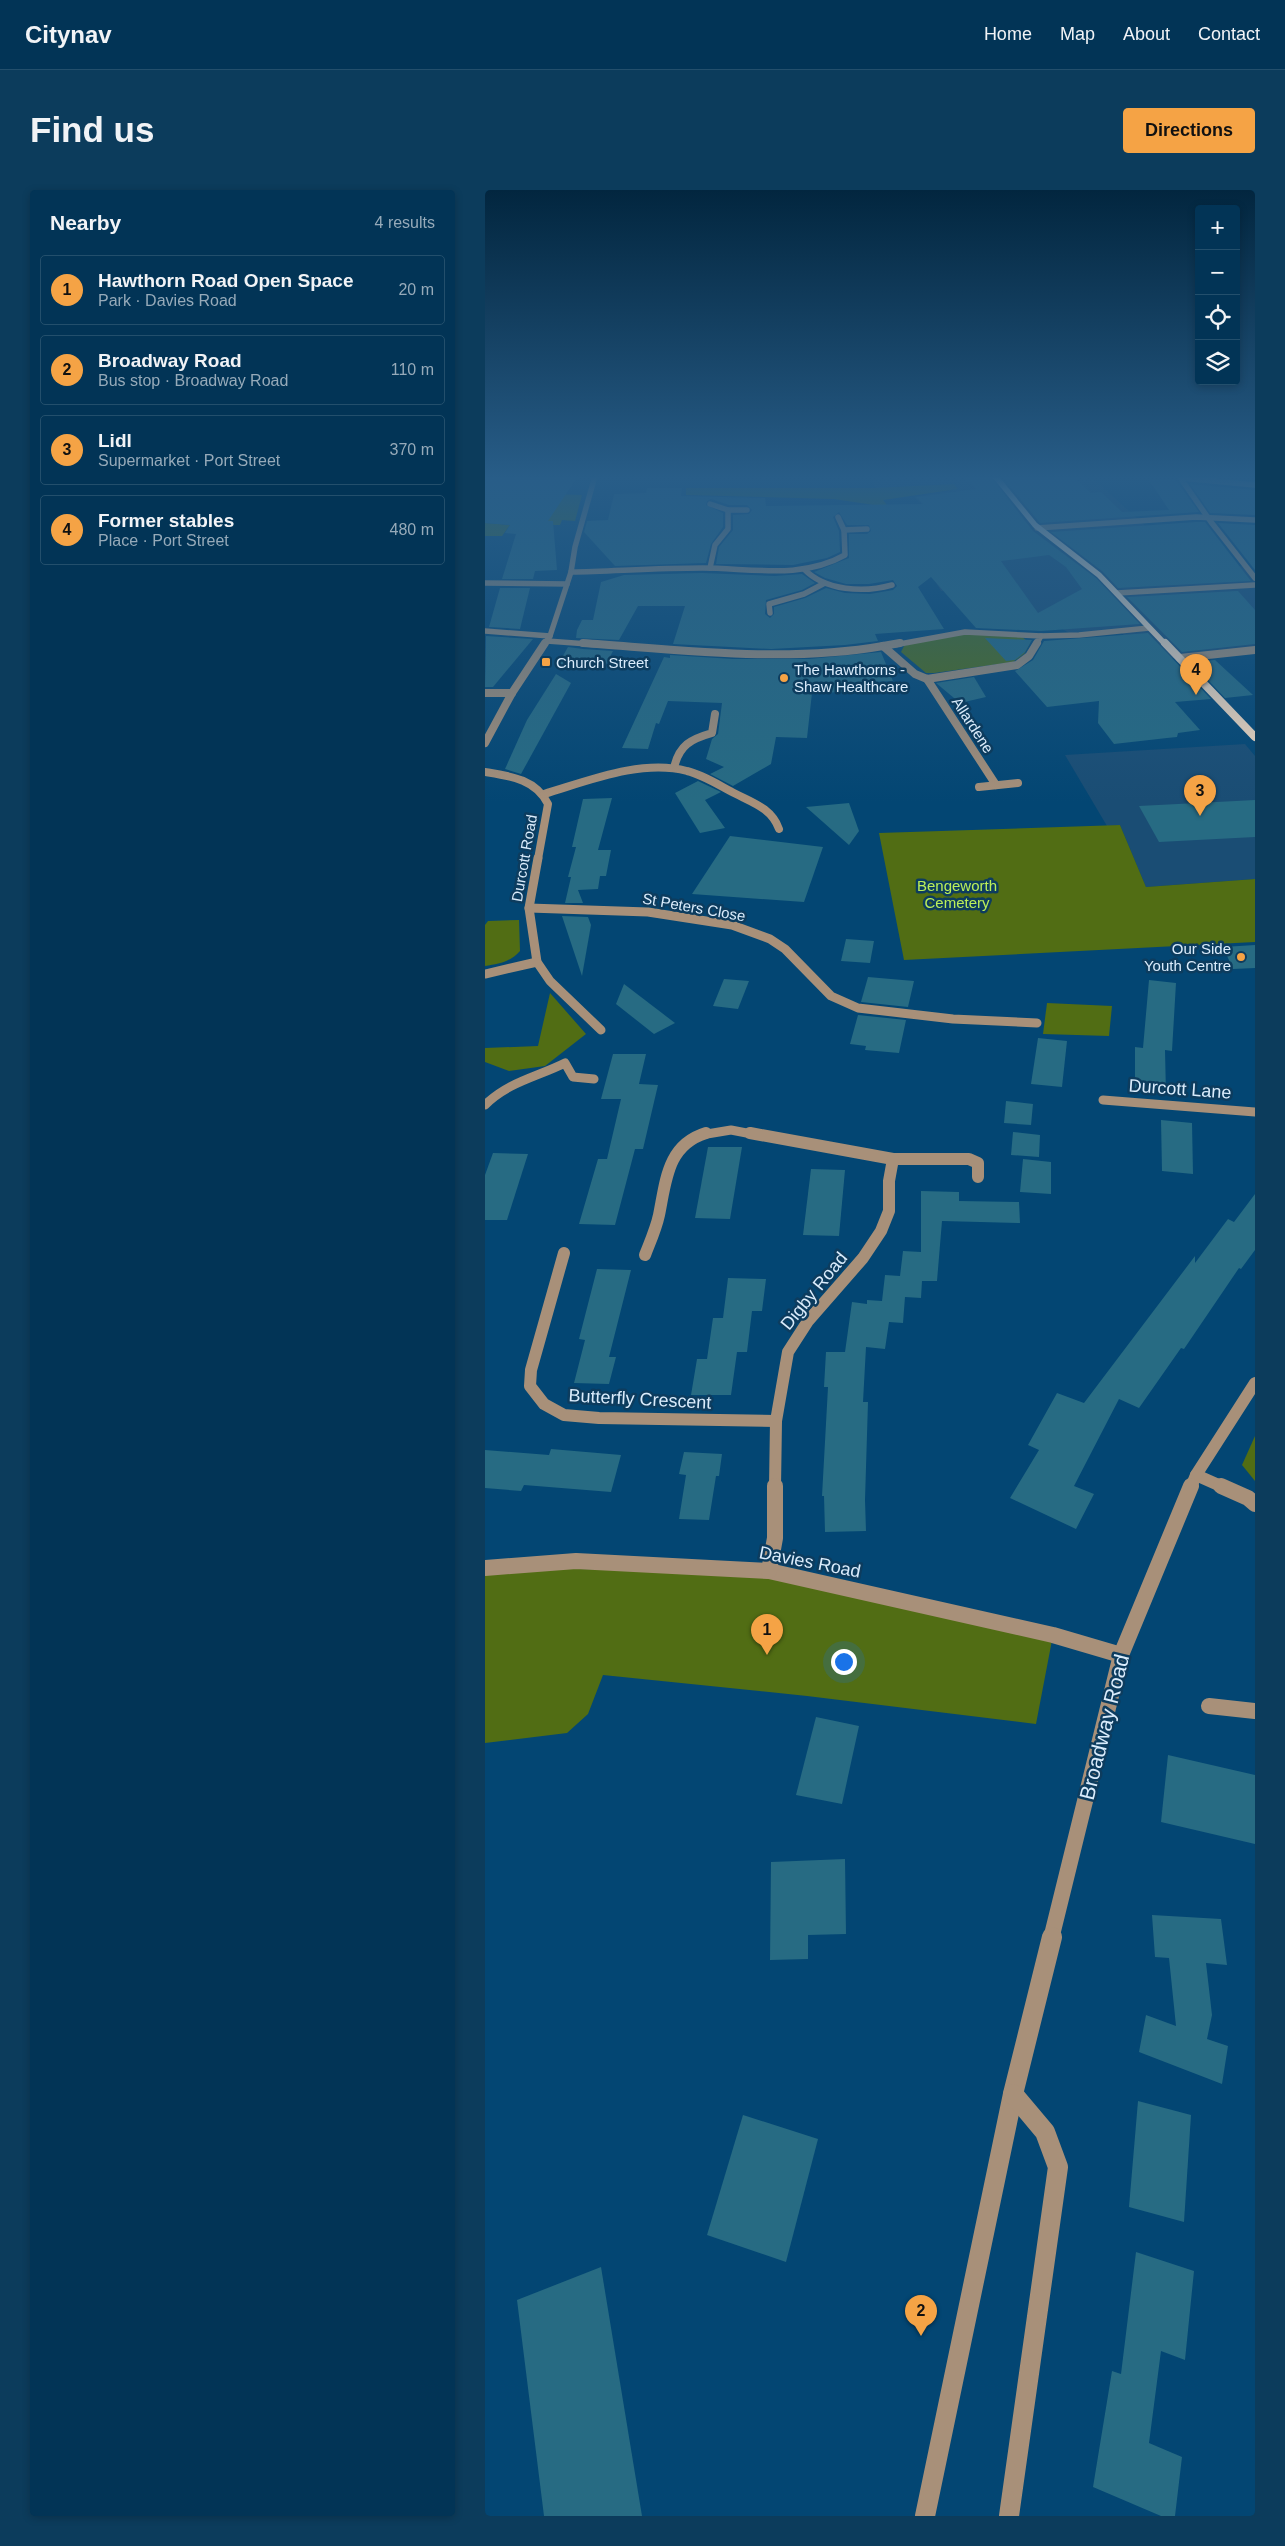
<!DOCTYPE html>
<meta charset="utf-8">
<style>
body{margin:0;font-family:Helvetica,sans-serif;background:#0c3c5c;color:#f1f3f6}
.controls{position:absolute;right:15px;top:15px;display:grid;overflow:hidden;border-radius:5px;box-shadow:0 2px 8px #0003}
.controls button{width:45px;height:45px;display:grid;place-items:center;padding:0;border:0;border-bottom:1px solid #234f6c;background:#023456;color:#f1f3f6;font:25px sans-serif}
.you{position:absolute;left:358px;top:1471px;width:18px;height:18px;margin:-12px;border:4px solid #fff;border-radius:50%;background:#1a73e8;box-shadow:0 0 0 8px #1a73e833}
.badge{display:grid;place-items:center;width:32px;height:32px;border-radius:50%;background:#f5a345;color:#111;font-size:16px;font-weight:700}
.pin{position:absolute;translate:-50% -41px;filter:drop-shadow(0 1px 2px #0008)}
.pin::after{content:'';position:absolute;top:26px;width:18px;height:15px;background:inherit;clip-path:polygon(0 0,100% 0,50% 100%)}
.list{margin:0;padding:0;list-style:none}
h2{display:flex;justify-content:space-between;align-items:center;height:65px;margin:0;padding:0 20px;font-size:21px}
h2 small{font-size:16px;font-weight:400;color:#96aab9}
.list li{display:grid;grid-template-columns:32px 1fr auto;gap:15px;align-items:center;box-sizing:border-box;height:70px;margin:0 10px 10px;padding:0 10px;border:1px solid #234f6c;border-radius:5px}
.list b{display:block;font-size:19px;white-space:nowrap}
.list p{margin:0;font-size:16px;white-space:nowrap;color:#96aab9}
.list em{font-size:16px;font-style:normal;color:#96aab9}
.icon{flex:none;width:28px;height:28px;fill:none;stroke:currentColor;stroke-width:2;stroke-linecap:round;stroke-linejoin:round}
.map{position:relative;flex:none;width:770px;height:2326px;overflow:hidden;border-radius:5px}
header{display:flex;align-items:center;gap:30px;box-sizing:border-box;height:70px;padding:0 25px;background:#023456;border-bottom:1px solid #234f6c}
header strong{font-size:24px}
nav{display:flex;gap:28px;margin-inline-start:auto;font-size:18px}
.intro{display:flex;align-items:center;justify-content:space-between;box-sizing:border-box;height:120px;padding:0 30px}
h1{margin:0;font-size:35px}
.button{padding:12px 22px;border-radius:5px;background:#f5a345;color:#111;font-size:18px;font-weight:700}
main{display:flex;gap:30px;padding:0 30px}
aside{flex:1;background:#023456;border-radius:5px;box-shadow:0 2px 8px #0003}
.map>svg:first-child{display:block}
.built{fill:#1a4d74}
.green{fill:#516d14}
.building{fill:#276b83;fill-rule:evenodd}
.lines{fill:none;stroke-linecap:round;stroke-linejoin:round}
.minor-far5{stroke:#a89079;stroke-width:5.5}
.minor-far4{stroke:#a89079;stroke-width:8}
.minor-far3{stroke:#a89079;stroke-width:9}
.minor-far2{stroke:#a89079;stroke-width:12}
.minor-far1{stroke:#a89079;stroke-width:16}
.minor{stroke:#a89079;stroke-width:20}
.major-far1{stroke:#fddfc3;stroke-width:5.5}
.major{stroke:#fddfc3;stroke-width:8}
.poi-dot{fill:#f5a345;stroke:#0d3c5e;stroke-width:2}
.labels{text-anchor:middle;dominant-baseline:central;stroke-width:5;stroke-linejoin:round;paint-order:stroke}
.far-poi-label{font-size:15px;fill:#daecfc;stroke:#0d3c5e;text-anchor:start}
.far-street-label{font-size:15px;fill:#daecfc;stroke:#0d3c5e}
.far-park-label{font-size:15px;fill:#bcef58;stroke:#0d3c5e}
.street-label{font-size:18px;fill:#daecfc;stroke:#0d3c5e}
.near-street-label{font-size:21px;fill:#daecfc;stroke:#0d3c5e}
</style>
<header>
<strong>Citynav</strong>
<nav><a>Home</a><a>Map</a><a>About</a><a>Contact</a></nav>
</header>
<div class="intro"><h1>Find us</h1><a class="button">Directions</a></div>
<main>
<aside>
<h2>Nearby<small>4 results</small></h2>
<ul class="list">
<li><span class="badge">1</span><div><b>Hawthorn Road Open Space</b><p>Park · Davies Road</p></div><em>20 m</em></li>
<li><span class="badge">2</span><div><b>Broadway Road</b><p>Bus stop · Broadway Road</p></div><em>110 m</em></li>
<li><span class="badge">3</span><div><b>Lidl</b><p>Supermarket · Port Street</p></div><em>370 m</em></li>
<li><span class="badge">4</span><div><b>Former stables</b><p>Place · Port Street</p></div><em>480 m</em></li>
</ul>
</aside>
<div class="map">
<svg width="770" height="2326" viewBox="0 0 770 2326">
<rect width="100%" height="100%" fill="#034673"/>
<g class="built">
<path d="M386,286h219l61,55 3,42 90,-7 11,13v71l-100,10 -36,-29 -48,3 -49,-28 -60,-16 -21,1 -14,-24 15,-44 -28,-26 45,-8 -4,-6 -80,5z"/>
<path d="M760,554l10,12v123l-109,8 -26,-62 -13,1 -42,-71z"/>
</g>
<g class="green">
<path d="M469,294l4,5 -75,11 6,8h-12l-3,-3 -40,-6 -148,-4v-7h188z"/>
<path d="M0,302l97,3 -7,26 -13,-1 -2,5h-9z"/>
<path d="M0,333l25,2 -8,11h-17z"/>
<path d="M480,444l57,3 8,6 -6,11 -11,8 -79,11h-8l-25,-21 3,-6 15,-5z"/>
<path d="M635,635l26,62 109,-8v63l-351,18 -25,-127z"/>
<path d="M34,730l1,31c-10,11 -21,13 -35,15v-41l3,-4z"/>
<path d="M65,803l36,41 -41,32 -36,5 -24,-9v-14l53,-2z"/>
<path d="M562,813l65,3 -3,30 -66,-2z"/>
<path d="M770,1246v45l-13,-16z"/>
<path d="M0,1378l284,3 284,64 -17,89 -229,-28 -204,-21 -15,39 -21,19 -82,10z"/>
</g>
<g class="building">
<path d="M0,286h93l-30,45h5l4,49 -22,1 -2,8h-31l14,-45 -11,-1 5,-8 -25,-2z"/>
<path d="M479,286h26l43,55 63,47 44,46 -99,7 -65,-3 -45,-51 -13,10 26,42 -69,5 3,7 -33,4 -74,4 -98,-5 12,-38h-47l-19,34 -43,-2 1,-8 5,-10h11l8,-38 23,-7 78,-2 73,3 27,-2 13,9 -13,7 -36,10 -1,14 5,4 4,-4v-7l31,-9 21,-10 19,5 25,1 23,-4 4,-4 -4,-6 -24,4h-23l-21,-6 -11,-6 35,-14v-24h18l4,-3 -2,-6h-22l-8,-13 -6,5 6,14 1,21 -13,6 -34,7 -77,-1 3,-17 14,-17v-15l16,-1 3,-4 -5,-5h-18l-18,-6 -4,2 -1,4 17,8v14l-12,17 -5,19 -91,3 -31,-34 3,-11 21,-1 6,-26 32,-1 1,-5h35l-1,8 84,2 1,8 157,-2 -7,-7 60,-8zM564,365l17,12 16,22 -44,24 -37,-52z"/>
<path d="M516,286h72l18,17 10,-1 21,20 47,-2 -20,-30 26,-1 24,33 -159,11z"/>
<path d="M705,294l65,6v25l-45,-2z"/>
<path d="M711,332h9l46,59 -133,7 -16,-17 -51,-39z"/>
<path d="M733,333l37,2v45z"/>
<path d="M15,398h30l-10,41 -31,-2z"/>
<path d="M770,400l-17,1 17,19v34l-73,8 -55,-55z"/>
<path d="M663,443l63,66 -36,3 25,28 -22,3 -1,4 -10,1 -53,6 -16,-21 1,-22 -52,6 -32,-36 18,-11 11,-19z"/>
<path d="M1,446l47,3 -40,48h-8z"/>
<path d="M500,448l47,2 -7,12 -10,8 -9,1z"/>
<path d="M83,457l15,2 30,2 -10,19 -47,-2z"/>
<path d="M396,462l12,29 -50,2 1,9 -32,1 -5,45 -31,-1 -5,27 -38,22 -23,-12 14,-7 -18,-8 6,-20 6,-5 4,-31 -54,-2 -9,23 -3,-1 -8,26 -26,-1 42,-91 6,1v-3l63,4h76z"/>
<path d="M730,470l38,35 -28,3 -34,-36z"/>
<path d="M71,484l15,9 -50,91 -16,-5 22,-49z"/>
<path d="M489,487l12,20 -26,6 -24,-20z"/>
<path d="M213,591l23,11 -16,8 20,28 -25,5 -25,-40z"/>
<path d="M127,608l-14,52h13l-5,26h-6l-2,13 -20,1 5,13h-18l6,-26h-3l8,-30h-4l11,-48z"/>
<path d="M770,610v37l-96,5 -20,-36z"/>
<path d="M364,613l10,28 -10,14 -43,-38z"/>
<path d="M245,646l93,11 -19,55 -112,-8z"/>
<path d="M77,726l26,1 3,8 -9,51z"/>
<path d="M361,749l28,2 -4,22 -29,-2z"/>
<path d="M770,755v23l-22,1 -10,-22z"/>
<path d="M383,787l46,4 -6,26 -47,-5z"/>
<path d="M239,789l25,2 -11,28 -25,-3z"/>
<path d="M664,790l27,3 -4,68 -7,-1 1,44 -31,-2v-45l8,1z"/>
<path d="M139,794l51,39 -21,11 -38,-30z"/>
<path d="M373,825l48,5 -7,33 -34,-3 1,-4 -16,-2z"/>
<path d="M553,848l29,3 -5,46 -31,-3z"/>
<path d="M128,864h33l-7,30 19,1 -15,64h-8l-20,76 -36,-1 19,-65h9l14,-60h-20z"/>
<path d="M521,911l27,3 -2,21 -27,-2z"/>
<path d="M676,930l31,3 1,51 -31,-3z"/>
<path d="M528,942l27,3 -1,22 -28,-2z"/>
<path d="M223,957h34l-12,72 -35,-1z"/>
<path d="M8,963l35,1 -21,66h-22v-45z"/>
<path d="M538,969l28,3v32l-31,-2z"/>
<path d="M326,979l34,1 -6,66 -36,-1z"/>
<path d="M436,1001l38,1v9l60,1 1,21 -78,-2 -5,60h-15l-1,17 -16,-1 -2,26 -14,-1 -4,27 -19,-2 -3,55h5l-3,98 1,31 -41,1 -1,-36h-2l6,-109h-4l2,-35h19l7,-50 15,2v-4l15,1 3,-26 15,1 3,-25 18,1z"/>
<path d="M770,1004v56l-14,19 -2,-1 -55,81 -3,-1 -42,60 -20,-9 -45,87 20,8 -18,35 -66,-31 29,-48 -11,-5 29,-52 27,10 111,-147v7l33,-44 6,3z"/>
<path d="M112,1079l34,1 -22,87h7l-7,27 -35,-1 11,-43 -6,-1z"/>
<path d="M243,1088l38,1 -4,32h-10l-5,41h-10l-6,43h-40l6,-36h10l6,-41h10z"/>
<path d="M66,1259l70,6 -10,37 -87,-7 -3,6 -36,-3v-38l64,5z"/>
<path d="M199,1262l38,2 -3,22h-3l-7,44 -30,-1 7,-44 -7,-1z"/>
<path d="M331,1527l43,9 -17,78 -46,-9z"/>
<path d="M683,1565l87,20v69l-94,-22z"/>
<path d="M360,1669l1,75 -38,1v24l-38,1 1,-98z"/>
<path d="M667,1725l69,4 6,46 -21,-2 6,52 -5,24 21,7 -6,38 -83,-32 7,-37 30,11 -7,-68 -14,-1z"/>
<path d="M653,1911l53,14 -7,107 -55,-15z"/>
<path d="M258,1925l75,24 -32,123 -79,-27z"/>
<path d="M651,2062l58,19 -9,89 -24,-9 -12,92 33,14 -7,59h-14l-68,-29 19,-116 9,3z"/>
<path d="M116,2077l41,249h-98l-27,-216z"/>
</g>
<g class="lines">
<g class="minor-far5">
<path d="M694,286l32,46 44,56"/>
<path d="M696,288l74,7"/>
<path d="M225,314l18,6v19l-13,16 -5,23"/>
<path d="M243,320h19"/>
<path d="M552,338l159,-11 59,3"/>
<path d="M359,340l23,-1"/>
<path d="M319,379c21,22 60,24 88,16"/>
<path d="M86,382c44,-1 87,-4 131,-4 48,0 99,12 143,-13l-1,-25 -6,-13"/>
<path d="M0,393l82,1"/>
<path d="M632,403l138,-8"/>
<path d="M285,423l-1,-9 35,-10 19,-10"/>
<path d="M0,441l65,5"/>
<path d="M556,446l38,-1 70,-7"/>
<path d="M62,451l55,4"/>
<path d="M59,455l6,-9 21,-64 4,-25 20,-71"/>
<path d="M409,455l71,-13 76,4 -5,9"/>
</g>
<g class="minor-far4">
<path d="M98,453c99,7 202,20 300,3"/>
<path d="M398,456l32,28 12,5 90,-14 12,-9 8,-13"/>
<path d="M398,456l17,-3"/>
<path d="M695,468l75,-8"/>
<path d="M442,489l69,106"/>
<path d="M0,503h27"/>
<path d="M0,553l27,-50 33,-50"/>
<path d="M189,578c5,-23 17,-29 38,-35l3,-19"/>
<path d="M0,582c25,4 51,7 63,32l-10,55"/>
<path d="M494,597l39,-4"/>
<path d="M59,604c44,-13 97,-35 143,-23 17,4 33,15 49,23 18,9 36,15 43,35"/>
</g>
<g class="minor-far3">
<path d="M53,668l-9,50 8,54 13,19 51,49"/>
<path d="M44,718l119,4 84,13 38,14 15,10 46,47 27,12 95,11 84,4"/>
<path d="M0,784l52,-12"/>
<path d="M618,910l152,12"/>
<path d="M0,915c23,-23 52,-28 80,-42l8,14 21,2"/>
<path d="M216,945l30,-5 26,5"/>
</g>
<g class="minor-far2">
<path d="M265,943l143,26h76l9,4v14"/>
<path d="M79,1063l-33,117 -1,16 14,18 20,11 35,3 177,3"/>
<path d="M160,1065c5,-13 11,-26 14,-40 7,-34 8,-70 47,-82"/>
<path d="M711,1285l27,12"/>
<path d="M290,1297l1,-66 12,-69 20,-31 55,-63 18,-27 8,-20v-30l4,-22"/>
<path d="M706,1297l5,-12 59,-92"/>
</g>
<g class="minor-far1">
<path d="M736,1296l27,12 7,6"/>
<path d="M0,1378l91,-7 193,10 284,64 68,20"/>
<path d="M284,1381l6,-33v-52"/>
<path d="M724,1516l46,5"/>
<path d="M566,1749l70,-284 70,-169"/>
</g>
<g class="minor">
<path d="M440,2326l88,-422 39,-157"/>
<path d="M524,2326l49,-349 -13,-35 -32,-38"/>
</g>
<path class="major-far1" d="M510,286l40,49 64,50 67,70"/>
<path class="major" d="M680,453l90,94"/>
</g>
<linearGradient id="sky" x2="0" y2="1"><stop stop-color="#02263f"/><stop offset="0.47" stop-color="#285d88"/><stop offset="1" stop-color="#285d88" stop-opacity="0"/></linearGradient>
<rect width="770" height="612" fill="url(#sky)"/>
<g class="poi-dot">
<rect x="56" y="467" width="10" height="10" rx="2.5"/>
<circle cx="299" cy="488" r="5"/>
<circle cx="756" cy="767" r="5"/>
</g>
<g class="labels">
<g class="far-poi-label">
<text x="71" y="472">Church Street</text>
<text x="309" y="479">The Hawthorns -<tspan x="309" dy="17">Shaw Healthcare</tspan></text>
<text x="746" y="758" text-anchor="end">Our Side<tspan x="746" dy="17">Youth Centre</tspan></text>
</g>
<g class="far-street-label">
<text transform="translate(488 535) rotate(57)">Allardene</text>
<text transform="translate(39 668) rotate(-80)">Durcott Road</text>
<text transform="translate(209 717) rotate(10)">St Peters Close</text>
</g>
<g class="far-park-label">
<text x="472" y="695">Bengeworth<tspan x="472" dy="17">Cemetery</tspan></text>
</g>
<g class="street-label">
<text transform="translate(695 899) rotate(4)">Durcott Lane</text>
<text transform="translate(329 1101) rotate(-51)">Digby Road</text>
<text transform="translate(155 1209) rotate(3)">Butterfly Crescent</text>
<text transform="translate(325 1372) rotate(11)">Davies Road</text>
</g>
<g class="near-street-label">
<text transform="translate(619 1537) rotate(-76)">Broadway Road</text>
</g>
</g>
</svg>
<div class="controls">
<button>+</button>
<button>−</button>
<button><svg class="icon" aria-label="locate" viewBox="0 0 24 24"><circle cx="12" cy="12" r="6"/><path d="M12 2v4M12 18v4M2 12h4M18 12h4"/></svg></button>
<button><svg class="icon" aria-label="layers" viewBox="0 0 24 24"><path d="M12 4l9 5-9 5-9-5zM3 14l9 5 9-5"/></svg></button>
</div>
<div class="you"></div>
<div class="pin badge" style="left:282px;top:1465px">1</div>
<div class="pin badge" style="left:436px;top:2146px">2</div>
<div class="pin badge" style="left:715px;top:626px">3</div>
<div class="pin badge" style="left:711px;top:505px">4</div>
</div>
</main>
